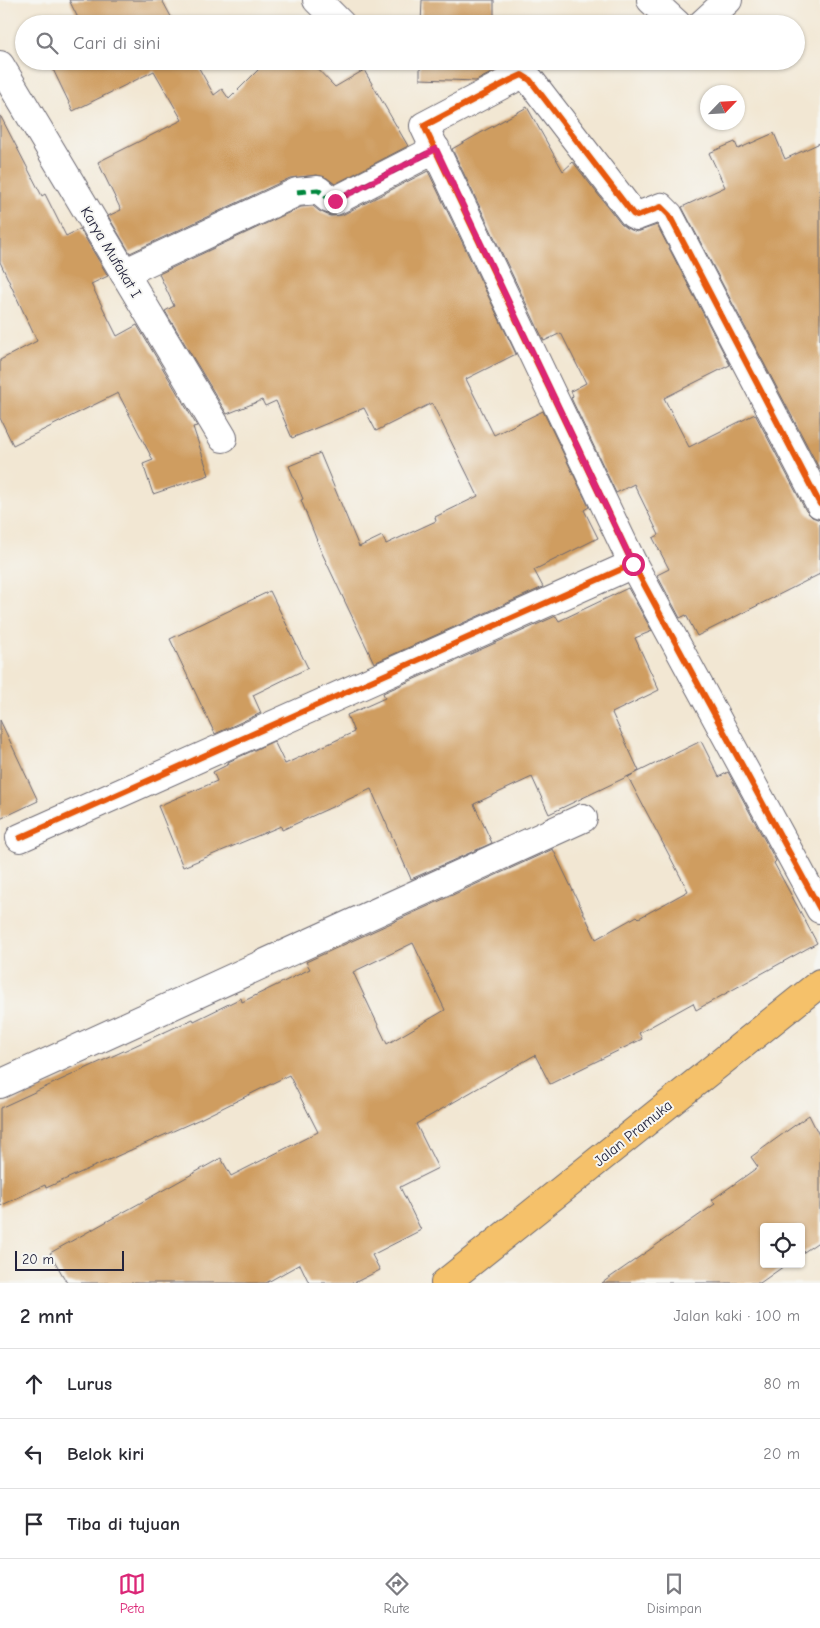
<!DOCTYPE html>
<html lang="id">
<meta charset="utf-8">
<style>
body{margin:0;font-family:"Comic Neue",sans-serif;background:#f7f7f7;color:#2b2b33}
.controls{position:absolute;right:15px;bottom:15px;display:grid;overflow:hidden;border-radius:5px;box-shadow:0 1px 4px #0004}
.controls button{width:45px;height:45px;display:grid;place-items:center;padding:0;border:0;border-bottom:1px solid #e1e1e2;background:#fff;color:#2b2b33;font:25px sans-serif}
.compass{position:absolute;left:700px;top:85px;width:45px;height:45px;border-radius:50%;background:#fff;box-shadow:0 1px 4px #0004;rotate:65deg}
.scale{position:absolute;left:15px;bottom:12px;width:109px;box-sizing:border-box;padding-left:5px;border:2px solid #22223b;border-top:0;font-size:14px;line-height:18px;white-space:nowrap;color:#22223b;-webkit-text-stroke:4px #f6f6f2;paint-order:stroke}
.stop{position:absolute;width:15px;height:15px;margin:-11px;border:4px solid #db2777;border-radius:50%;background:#fff}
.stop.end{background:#db2777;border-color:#fff;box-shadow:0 1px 5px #0008}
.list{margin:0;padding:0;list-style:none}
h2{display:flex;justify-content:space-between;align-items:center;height:65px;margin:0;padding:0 20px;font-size:21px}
h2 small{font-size:16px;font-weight:400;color:#7c7c81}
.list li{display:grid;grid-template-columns:32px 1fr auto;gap:15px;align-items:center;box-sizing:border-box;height:70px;padding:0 20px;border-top:1px solid #e1e1e2}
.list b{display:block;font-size:19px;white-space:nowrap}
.list em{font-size:16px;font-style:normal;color:#7c7c81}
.icon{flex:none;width:28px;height:28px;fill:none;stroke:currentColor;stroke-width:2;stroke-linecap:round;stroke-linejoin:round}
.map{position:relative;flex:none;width:820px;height:1283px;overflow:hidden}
.search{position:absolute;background:#fff;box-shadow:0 1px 4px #0004;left:15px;right:15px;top:15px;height:55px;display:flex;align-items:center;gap:12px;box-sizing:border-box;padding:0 18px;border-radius:28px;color:#7c7c81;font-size:19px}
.sheet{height:275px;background:#fff}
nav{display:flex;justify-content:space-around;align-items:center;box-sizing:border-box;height:70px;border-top:1px solid #e1e1e2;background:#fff;font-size:14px;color:#7c7c81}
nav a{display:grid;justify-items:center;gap:2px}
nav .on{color:#db2777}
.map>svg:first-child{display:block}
.building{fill:#cf9d60;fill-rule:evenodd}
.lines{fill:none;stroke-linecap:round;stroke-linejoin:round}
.street-casing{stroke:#6b6770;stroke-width:30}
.primary-casing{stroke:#6b6770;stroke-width:30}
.street{stroke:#fff;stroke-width:28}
.primary{stroke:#f5c16b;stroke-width:28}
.quiet{stroke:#00873e;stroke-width:5;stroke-dasharray:10 5;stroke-linecap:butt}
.cycleway-casing{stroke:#f6f6f2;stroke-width:9}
.cycleway{stroke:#e8590c;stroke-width:6}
.route{stroke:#db2777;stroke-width:6}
.labels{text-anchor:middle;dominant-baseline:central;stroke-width:4;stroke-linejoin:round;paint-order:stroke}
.street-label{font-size:15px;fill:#22223b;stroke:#f6f6f2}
</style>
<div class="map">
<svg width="820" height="1283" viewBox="0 0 820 1283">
<rect width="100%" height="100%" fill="#f6f6f2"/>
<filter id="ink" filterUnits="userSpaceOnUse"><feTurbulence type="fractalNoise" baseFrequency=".02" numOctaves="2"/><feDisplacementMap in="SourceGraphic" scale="10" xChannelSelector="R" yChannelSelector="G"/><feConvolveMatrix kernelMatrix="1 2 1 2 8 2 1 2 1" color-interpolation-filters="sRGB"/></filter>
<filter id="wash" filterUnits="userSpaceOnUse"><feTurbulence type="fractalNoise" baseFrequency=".0096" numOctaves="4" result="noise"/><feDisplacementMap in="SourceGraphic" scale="20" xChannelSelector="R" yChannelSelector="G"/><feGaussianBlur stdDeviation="1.12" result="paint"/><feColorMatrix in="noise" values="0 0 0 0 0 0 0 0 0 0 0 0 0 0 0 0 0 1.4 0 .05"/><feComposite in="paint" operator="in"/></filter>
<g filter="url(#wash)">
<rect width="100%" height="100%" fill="#f2e7d3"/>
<g id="blocks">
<g class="building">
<path d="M69,0h93l13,24h-94z"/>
<path d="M422,0h72v24h-73z"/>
<path d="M49,61h146l19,34 8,-6 7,10 38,-38h43l25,26 29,-17 44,76 -73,38 -8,-6 -10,-3 -27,3 -160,75 -22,-37 13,-6 -23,-48 84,-42 -28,-49 -81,40z"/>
<path d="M420,61h73v11l-17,9 -56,-2z"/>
<path d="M527,107l36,64 10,-9 48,62 5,4 11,4 20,-7 73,140 -66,33 25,49 66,-33 51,97 6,6 8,3v54l-123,62 -11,-21 -6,3 -23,-43 12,-6 -16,-31 6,-3 -25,-51 -18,9 -45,-95 2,-2 -2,-5 15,-8 -25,-50 -17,8 -92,-192z"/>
<path d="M0,115l42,81 3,-2 21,42 14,-7 28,47 -17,8 26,52 20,-11 60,101 -4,1 16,48 -56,19 -10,-30 10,-4 -35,-67 -105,52 -13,-27v-58l37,-19 -37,-79z"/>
<path d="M774,133l11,26 35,-16v327l-138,-263 43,-20 -16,-34 26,-11 3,7z"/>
<path d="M428,171l88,183 -50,25 28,56 49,-24 46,96 -5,3 14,28 -64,32 9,17 -169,76 -53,-112 -20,-51 2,-1 -14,-33 31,-13 39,94 23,-11 4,8 50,-23 -1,-4 43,-21 -46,-93 -56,28 -12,-23 -72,30 -16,-37 -11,5 -3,-6 -35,14 -62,-103 9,-5 -15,-32 142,-67 12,-1 6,5 11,5 12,-1z"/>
<path d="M628,588l24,43 -17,7 24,52 -47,23 27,58 -90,43 -17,-37 -58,27 18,39 -81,36 -40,-90 -89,41 -1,-4 -98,41 -25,-61 59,-25 -4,-9 16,-8 -1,-2 46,-21 11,23 69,-32 -7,-17 38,-17 -2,-5 173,-77 3,5z"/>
<path d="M270,591l38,77 -55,27 8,18 -46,21 -45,-95z"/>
<path d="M0,720l38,81 -38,18z"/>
<path d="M701,741l18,36 9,-5 48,89 -2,2 43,80 -121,67 -3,-7 -54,30 3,6 -92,45 -15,-29 -119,69 22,44 -38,19 21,43 -49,25 8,15 -26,13h-45l-9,-19 -34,19h-199l-17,-30 171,-95 10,18 87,-44 -29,-57 -89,44 -154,69 -1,-3 -45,21v-98l193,-89 1,2 47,-23 1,4 68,-33 -4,-7 247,-113 43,90 41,-23 2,2 49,-27 -60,-114zM413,943l32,67 -58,34 -34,-72z"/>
<path d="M809,1115l11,22v104l-19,13v-27h-37v37h23l-27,19h-158l113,-79 -3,-4 46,-33 -7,-10z"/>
</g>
</g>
</g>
<g filter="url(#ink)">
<use href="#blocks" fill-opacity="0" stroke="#6b6770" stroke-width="1"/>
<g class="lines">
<defs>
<g id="street">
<path d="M317,0l24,24"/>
<path d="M651,0l26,24"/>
<path d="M702,24l26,-24"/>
<path d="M0,65l223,373"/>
<path d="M124,273l173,-81 21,-2 11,9 6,2 101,-52"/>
<path d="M820,504l-151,-289 -8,-8 -24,9 -4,-2 -103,-134 -8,-5 -11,5 -87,46 209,438 187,345"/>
<path d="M20,838l613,-274"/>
<path d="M0,1084l583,-266"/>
</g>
<path id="primary" d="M445,1283l375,-300"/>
</defs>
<use href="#street" class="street-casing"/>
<use href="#primary" class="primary-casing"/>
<use href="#street" class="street"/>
<use href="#primary" class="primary"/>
<path class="quiet" d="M297,192l21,-2 11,9 6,2 101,-52"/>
<defs>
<g id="cycleway">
<path d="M820,504l-151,-289 -8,-8 -24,9 -4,-2 -103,-134 -8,-5 -11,5 -87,46 209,438 187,345"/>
<path d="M20,838l613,-274"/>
</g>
</defs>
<use href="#cycleway" class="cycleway-casing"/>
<use href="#cycleway" class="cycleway"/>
</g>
</g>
<g class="lines" filter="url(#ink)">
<path class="route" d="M335,201l101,-52 197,415"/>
</g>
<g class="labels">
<g class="street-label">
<text transform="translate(111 252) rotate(59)">Karya Mufakat I</text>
<text transform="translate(633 1133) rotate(-39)">Jalan Pramuka</text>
</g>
</g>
</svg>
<div class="controls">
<button><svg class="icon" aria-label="locate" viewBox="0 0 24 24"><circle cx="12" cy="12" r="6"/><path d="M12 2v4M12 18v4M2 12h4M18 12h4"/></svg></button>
</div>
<svg class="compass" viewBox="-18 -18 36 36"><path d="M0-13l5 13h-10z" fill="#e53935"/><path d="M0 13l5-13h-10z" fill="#7c7c81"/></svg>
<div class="scale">20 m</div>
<div class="stop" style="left:633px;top:564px"></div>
<div class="stop end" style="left:335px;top:201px"></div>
<div class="search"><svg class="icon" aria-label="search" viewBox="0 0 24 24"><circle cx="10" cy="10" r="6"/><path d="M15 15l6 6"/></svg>Cari di sini</div>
</div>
<section class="sheet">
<h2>2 mnt<small>Jalan kaki · 100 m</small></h2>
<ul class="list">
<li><svg class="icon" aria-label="ahead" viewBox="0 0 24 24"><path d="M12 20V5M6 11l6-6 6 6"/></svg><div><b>Lurus</b></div><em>80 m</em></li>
<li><svg class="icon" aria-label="left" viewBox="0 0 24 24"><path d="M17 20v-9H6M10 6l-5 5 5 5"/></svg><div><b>Belok kiri</b></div><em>20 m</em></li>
<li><svg class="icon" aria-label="arrive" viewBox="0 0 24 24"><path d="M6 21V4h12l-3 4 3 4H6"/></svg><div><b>Tiba di tujuan</b></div></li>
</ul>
</section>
<nav>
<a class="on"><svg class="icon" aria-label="map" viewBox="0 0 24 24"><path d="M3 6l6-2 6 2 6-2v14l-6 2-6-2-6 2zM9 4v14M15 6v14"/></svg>Peta</a>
<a><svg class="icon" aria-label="directions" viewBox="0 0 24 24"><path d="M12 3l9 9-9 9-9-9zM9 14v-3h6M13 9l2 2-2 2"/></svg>Rute</a>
<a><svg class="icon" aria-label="saved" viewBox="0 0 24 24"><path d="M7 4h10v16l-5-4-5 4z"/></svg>Disimpan</a>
</nav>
